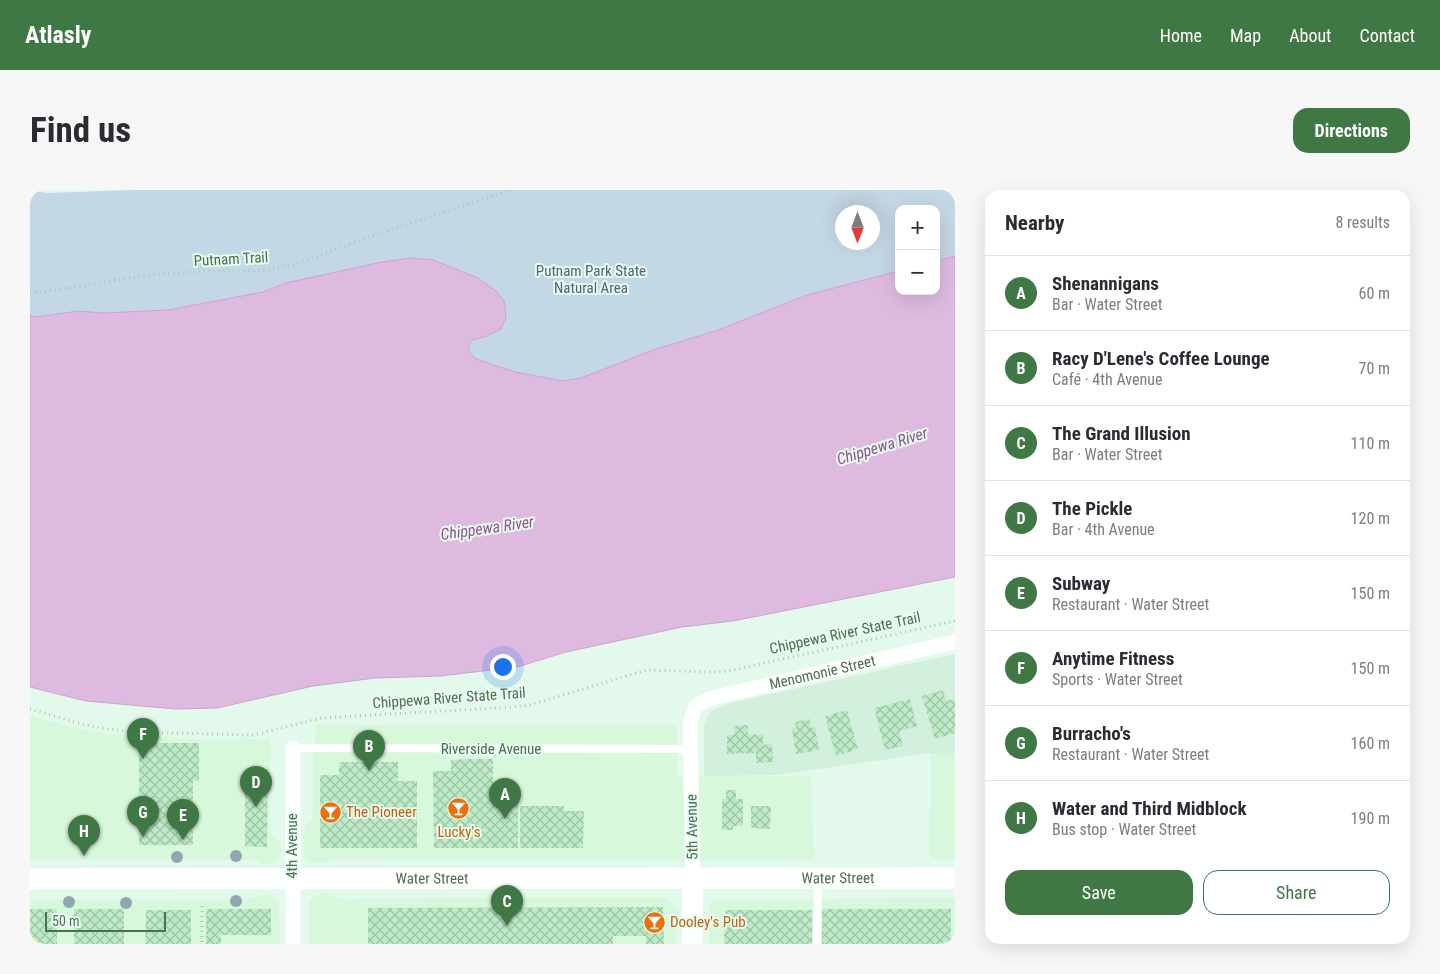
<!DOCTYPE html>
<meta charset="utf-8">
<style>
body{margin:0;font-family:"Roboto Condensed",sans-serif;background:#f7f7f7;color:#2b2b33}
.controls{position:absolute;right:15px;top:15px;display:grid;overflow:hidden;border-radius:10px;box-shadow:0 5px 20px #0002}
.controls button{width:45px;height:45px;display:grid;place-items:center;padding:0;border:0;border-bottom:1px solid #e1e1e2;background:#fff;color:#2b2b33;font:25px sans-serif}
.compass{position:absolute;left:805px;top:15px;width:45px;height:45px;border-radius:50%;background:#fff;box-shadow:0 5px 20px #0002;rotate:180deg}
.scale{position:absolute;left:15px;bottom:12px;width:121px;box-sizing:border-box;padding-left:5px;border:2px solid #4c6e52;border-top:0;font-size:14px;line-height:18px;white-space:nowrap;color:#4c6e52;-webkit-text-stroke:4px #e9fcf1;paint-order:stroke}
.you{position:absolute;left:472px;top:476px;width:18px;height:18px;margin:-12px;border:4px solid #fff;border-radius:50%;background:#1a73e8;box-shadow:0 0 0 8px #1a73e833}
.badge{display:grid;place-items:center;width:32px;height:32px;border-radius:50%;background:#3f7745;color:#fff;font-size:16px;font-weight:700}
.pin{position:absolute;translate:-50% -41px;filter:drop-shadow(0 1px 2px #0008)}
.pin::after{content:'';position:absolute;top:26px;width:18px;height:15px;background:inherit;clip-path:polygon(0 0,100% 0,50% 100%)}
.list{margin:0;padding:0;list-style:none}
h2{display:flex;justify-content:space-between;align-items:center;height:65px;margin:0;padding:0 20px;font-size:21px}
h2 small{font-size:16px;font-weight:400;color:#7c7c81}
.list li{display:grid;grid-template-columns:32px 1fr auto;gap:15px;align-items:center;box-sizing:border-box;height:75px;padding:0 20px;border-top:1px solid #e1e1e2}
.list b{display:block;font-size:19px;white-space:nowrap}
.list p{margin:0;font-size:16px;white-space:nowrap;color:#7c7c81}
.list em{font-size:16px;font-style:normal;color:#7c7c81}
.actions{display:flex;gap:10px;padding:15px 20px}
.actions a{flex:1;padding:11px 0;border:1px solid #3f7745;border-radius:15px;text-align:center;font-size:18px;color:#3f7745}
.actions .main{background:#3f7745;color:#fff}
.map{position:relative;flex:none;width:925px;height:754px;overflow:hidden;border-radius:15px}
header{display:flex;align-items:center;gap:30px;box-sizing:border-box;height:70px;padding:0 25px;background:#3f7745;color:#fff}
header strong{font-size:24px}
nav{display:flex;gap:28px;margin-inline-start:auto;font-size:18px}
.intro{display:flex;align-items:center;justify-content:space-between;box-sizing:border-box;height:120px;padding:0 30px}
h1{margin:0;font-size:35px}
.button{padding:12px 22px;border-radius:15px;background:#3f7745;color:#fff;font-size:18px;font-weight:700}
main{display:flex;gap:30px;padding:0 30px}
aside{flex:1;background:#fff;border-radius:15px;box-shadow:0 5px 20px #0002}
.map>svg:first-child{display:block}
.residential{fill:#d3efdd}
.commercial{fill:#d8f8dc}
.park{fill:#c4d7e4;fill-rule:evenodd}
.water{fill:#debae0;stroke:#cea2d0}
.building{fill:url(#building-cross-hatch)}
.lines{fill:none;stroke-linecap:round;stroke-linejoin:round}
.path{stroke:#a2cfab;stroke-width:3;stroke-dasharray:1 4;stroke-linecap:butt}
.service{stroke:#fff;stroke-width:8}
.minor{stroke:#fff;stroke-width:15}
.secondary{stroke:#fff;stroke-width:21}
.tree{fill:#90a7af}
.labels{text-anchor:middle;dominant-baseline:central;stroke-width:4;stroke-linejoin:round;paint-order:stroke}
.street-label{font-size:15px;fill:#4c6e52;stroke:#e9fcf1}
.park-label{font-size:15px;fill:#4c647d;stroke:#e9fcf1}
.food-label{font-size:15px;fill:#c56008;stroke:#e9fcf1;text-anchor:start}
.water-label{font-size:16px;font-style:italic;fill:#905392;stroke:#e9fcf1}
</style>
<header>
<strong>Atlasly</strong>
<nav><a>Home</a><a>Map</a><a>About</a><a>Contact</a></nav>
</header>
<div class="intro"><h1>Find us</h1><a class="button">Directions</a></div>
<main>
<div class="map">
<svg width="925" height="754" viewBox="0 0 925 754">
<defs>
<pattern id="building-cross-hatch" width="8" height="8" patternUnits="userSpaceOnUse" patternTransform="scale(1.25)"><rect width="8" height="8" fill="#beebc7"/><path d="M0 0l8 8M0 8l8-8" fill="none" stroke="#9dc3a4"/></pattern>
</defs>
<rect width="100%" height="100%" fill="#e3f9ec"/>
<path class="residential" d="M925,464v99h-25l-152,22 -74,1v-49l4,-12 4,-5 18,-7z"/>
<g class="commercial">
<path d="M0,526l36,10 42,8 87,5h75v94l10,8 2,10 -3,7 -5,5 -8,2 -5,-1 -7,-5 -224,1z"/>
<path d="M286,535h361v51h134l3,84 -195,1 -288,-1 -6,3h-12l-4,-2 -5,-8 1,-25 8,-10v-55z"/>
<path d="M901,563h24v106h-25z"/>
<path d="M294,703l15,6 323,-2 5,2 9,9v36h-367v-42l4,-6z"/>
<path d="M233,704l9,1 7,11 1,38h-250v-45h218z"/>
<path d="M925,708v46h-246v-39l2,-3 5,-2z"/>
</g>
<path class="park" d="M0,0l17,3 85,-3h823v66l-19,5v-52h-37v62l-92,24 -89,35 -65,20 -72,28 -18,3 -48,-9 -39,-13 -6,-6 -3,-7 5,-6 15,-4 -201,-53 -23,9 -95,18 -65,3 -24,-2 -44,6 -5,-2zM812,22h30v30h-30z"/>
<path class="water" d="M925,66v321l-222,44 -51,6 -116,25 -49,15 -76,9 -66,2 -62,8 -96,22 -41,1 -90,-8 -56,-14v-372l5,2 44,-6 24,2 65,-3 95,-18 23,-9 96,-21 29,-4 22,2 45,18 18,13 8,10 2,16 -5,12 -14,7 -15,4 -4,6 2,7 6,6 39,13 48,9 18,-3 72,-28 65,-20 89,-35 92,-24v20h37v-30z"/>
<g class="building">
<path d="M913,500l3,11 9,-2v34l-20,6 -13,-43z"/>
<path d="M880,509l7,27 -18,5 4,15 -18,4 -11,-42z"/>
<path d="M817,520l11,39 -22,7 -11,-40z"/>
<path d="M779,529l2,9 4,-1 4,23 -23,4 -4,-25 4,-1 -1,-6z"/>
<path d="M718,535v10l15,-1v11l9,-1 1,18 -17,1v-10l-29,1v-19h8l-1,-9z"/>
<path d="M109,553h60v38h-6v64h-54z"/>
<path d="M437,569h26v30h25v59h-84l-1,-77h18v-11z"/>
<path d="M309,572h59v19h19v67h-97v-73h19z"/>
<path d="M215,578l23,1 -1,78 -22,-1z"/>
<path d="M696,600h10v9h7v27h-10v4h-11v-31h4z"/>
<path d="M490,616h44v5h20l-1,37h-63z"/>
<path d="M721,616h20l-1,23 -19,-1z"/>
<path d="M633,717l1,37h-18v-8h-33v8h-245v-36z"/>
<rect x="0" y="719" width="27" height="35"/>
<rect x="44" y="719" width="50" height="35"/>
<path d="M176,719h65v26h-50v9h-15z"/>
<rect x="792" y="719" width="129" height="35"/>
<path d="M116,720h45v34h-46z"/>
<path d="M695,720h87v34h-88z"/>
</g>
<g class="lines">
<g class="path">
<path d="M0,103l26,-3 91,-15 57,-4h54l35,-6 88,-32 131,-43"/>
<path d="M0,519l51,15 27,5 28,3 117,3 68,-17 190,-11 19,-2 116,-35 70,2 17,-2 222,-49"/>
<path d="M172,716v38"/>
</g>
<g class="service">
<path d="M263,558l397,1"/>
<path d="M787,754l1,-64"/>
</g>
<g class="minor">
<path d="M263,558v196"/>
<path id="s1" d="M663,689l-3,-155c4,-17 5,-20 22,-26l243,-56"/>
</g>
<g class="secondary">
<path id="s2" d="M0,689l925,-1"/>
<path d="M662,754l1,-65"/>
</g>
</g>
<g class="tree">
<circle cx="206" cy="666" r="6"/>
<circle cx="147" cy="667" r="6"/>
<circle cx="206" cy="711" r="6"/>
<circle cx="39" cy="712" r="6"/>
<circle cx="96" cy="713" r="6"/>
</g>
<defs>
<symbol id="bar-disc" viewBox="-11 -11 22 22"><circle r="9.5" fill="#e8710a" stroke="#e9fcf1"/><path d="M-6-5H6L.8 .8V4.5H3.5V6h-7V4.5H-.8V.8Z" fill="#fff"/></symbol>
</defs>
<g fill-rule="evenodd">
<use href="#bar-disc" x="416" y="606" width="25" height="25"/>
<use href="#bar-disc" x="288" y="610" width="25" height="25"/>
<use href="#bar-disc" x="612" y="720" width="25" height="25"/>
</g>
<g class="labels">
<g class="street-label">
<text transform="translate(201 69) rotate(-3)">Putnam Trail</text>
<text transform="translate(815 443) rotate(-12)">Chippewa River State Trail</text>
<text stroke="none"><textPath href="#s1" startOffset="305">Menomonie Street</textPath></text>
<text transform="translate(419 508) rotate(-4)">Chippewa River State Trail</text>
<text x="461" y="559">Riverside Avenue</text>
<text transform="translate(662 637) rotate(-91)">5th Avenue</text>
<text transform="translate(262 656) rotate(-90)">4th Avenue</text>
<text stroke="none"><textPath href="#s2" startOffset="402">Water Street</textPath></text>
<text stroke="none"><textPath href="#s2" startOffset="808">Water Street</textPath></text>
</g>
<g class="park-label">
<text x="561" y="81">Putnam Park State<tspan x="561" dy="17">Natural Area</tspan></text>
</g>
<g class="food-label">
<text x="316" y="622">The Pioneer</text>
<text x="429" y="642" text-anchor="middle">Lucky's</text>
<text x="640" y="732">Dooley's Pub</text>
</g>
<g class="water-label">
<text transform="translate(852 256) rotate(-17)">Chippewa River</text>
<text transform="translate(457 338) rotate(-8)">Chippewa River</text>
</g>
</g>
</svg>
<div class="controls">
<button>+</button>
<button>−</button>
</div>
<svg class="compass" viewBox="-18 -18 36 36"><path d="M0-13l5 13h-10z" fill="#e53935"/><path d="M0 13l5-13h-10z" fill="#7c7c81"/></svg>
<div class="scale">50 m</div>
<div class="you"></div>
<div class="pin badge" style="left:475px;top:629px">A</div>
<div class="pin badge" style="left:339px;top:581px">B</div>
<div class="pin badge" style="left:477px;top:736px">C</div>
<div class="pin badge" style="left:226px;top:617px">D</div>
<div class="pin badge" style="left:153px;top:650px">E</div>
<div class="pin badge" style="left:113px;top:569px">F</div>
<div class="pin badge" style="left:113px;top:647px">G</div>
<div class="pin badge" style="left:54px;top:666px">H</div>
</div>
<aside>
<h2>Nearby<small>8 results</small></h2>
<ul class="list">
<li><span class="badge">A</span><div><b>Shenannigans</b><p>Bar · Water Street</p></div><em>60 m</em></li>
<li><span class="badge">B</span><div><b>Racy D'Lene's Coffee Lounge</b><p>Café · 4th Avenue</p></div><em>70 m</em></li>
<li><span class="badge">C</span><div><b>The Grand Illusion</b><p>Bar · Water Street</p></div><em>110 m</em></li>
<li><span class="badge">D</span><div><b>The Pickle</b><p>Bar · 4th Avenue</p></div><em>120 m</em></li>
<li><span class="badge">E</span><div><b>Subway</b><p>Restaurant · Water Street</p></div><em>150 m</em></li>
<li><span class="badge">F</span><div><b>Anytime Fitness</b><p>Sports · Water Street</p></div><em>150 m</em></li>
<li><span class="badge">G</span><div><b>Burracho's</b><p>Restaurant · Water Street</p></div><em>160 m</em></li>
<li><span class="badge">H</span><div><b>Water and Third Midblock</b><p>Bus stop · Water Street</p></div><em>190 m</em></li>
</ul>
<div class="actions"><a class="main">Save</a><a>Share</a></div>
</aside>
</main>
